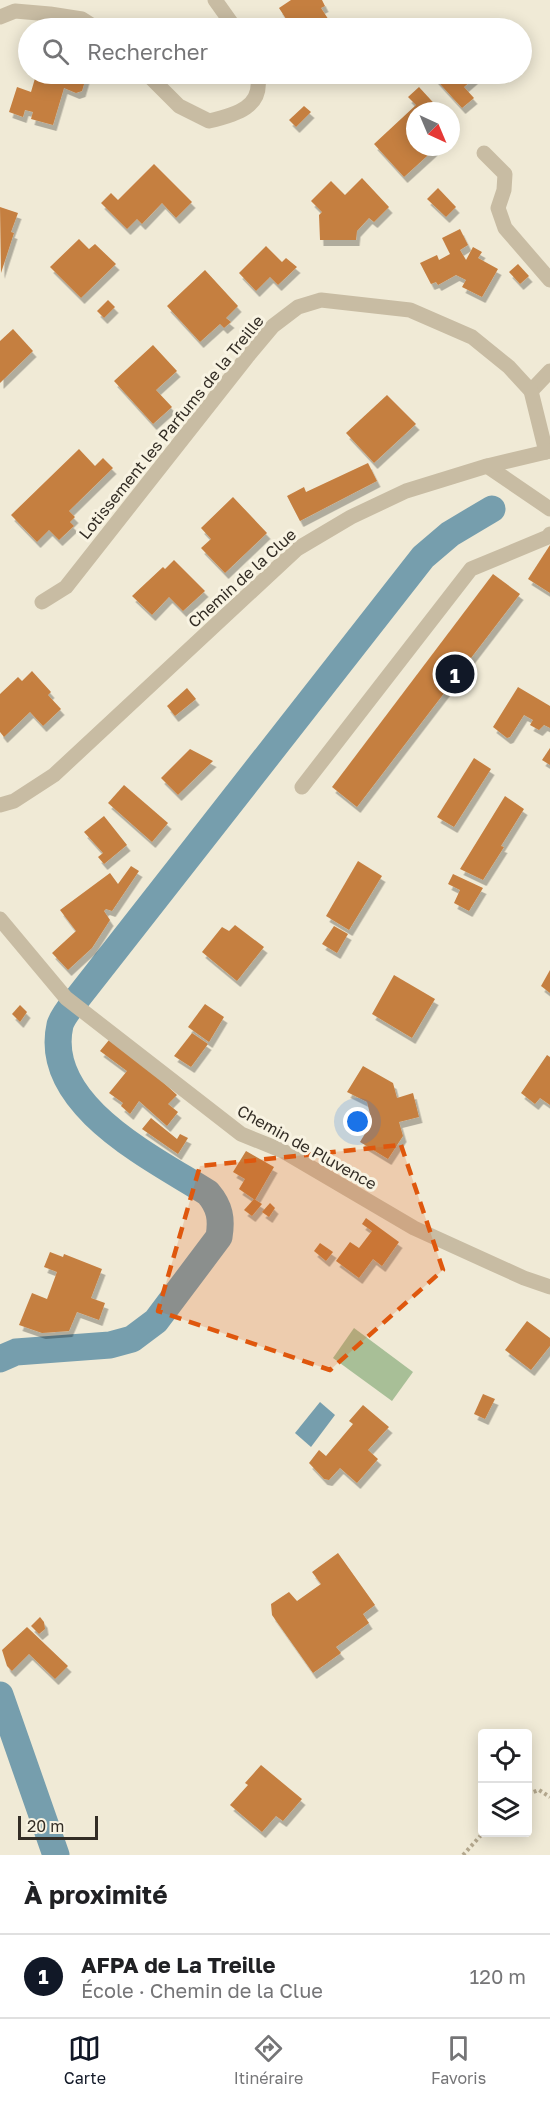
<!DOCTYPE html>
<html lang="fr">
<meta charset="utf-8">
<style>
body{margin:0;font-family:"Golos Text",sans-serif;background:#f2f2f2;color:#202124}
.controls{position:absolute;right:18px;bottom:18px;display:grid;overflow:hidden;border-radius:6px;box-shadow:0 3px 15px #0003}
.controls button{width:54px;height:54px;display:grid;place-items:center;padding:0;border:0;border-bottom:2px solid #e0e0e0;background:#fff;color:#202124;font:30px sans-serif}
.compass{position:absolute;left:406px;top:102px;width:54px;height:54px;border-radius:50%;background:#fff;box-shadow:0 3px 15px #0003;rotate:136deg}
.scale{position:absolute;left:18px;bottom:15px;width:80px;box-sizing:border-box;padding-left:6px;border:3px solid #332d25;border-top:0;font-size:16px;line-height:21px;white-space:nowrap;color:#332d25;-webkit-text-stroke:4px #f8f3e2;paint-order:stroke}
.you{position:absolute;left:358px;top:1122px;width:21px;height:21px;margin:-15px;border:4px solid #fff;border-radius:50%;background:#1a73e8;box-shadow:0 0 0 9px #1a73e833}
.badge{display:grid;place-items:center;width:39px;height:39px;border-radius:50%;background:#111827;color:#fff;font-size:20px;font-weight:700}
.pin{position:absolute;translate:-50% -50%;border:3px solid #fff;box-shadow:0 2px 6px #0006}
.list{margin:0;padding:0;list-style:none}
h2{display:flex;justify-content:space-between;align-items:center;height:78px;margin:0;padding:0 24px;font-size:26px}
h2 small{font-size:20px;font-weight:400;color:#757577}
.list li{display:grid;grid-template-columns:39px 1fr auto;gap:18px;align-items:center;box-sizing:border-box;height:84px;padding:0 24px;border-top:2px solid #e0e0e0}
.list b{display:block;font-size:22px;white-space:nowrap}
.list p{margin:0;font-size:20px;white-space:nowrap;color:#757577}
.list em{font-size:20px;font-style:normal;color:#757577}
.icon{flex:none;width:33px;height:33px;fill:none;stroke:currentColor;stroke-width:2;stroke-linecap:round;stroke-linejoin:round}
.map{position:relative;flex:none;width:550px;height:1855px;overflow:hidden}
.search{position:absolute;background:#fff;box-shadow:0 3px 15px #0003;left:18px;right:18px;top:18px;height:66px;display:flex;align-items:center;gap:15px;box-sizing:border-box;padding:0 21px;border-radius:33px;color:#757577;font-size:22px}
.sheet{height:162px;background:#fff}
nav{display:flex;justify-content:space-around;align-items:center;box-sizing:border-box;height:84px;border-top:2px solid #e0e0e0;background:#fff;font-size:16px;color:#757577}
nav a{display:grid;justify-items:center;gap:3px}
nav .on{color:#111827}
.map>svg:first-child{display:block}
.green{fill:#a8bf97}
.water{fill:#769ead}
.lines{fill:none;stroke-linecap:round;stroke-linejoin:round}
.canal{stroke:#769ead;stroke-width:27}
.building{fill:#c57f40;filter:url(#shadow)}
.path{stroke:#b3a78d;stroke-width:4;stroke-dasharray:3 3;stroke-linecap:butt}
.service{stroke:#c8bca3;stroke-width:15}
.minor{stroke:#c8bca3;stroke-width:15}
.marked{fill:#df570d;fill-opacity:0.2;stroke:#df570d;stroke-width:4.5;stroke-dasharray:12 8;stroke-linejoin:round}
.labels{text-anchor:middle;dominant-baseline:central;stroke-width:6;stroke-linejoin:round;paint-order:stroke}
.street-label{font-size:16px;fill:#332d25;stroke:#f8f3e2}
</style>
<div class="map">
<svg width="550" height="1855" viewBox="0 0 550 1855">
<defs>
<filter id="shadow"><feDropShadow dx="3.5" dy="6" stdDeviation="0" flood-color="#0004"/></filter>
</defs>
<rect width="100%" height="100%" fill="#f0ead6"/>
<path class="green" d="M354,1328l59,44 -21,29 -59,-43z"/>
<path class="water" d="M320,1402l15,13 -24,32 -16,-14z"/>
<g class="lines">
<g class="canal">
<path d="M0,1359l16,-7 94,-7 22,-6 24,-18 63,-84c3,-18 1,-30 -11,-44 -55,-35 -166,-88 -148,-168 3,-10 14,-22 20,-30l343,-438 27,-23 42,-25"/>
<path d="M0,1695l56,160"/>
</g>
</g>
<g class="building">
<path d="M291,0h31l3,6 -4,2 13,20h-34l-2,-3 -6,3 -13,-20z"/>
<path d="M32,74h55l-5,17 -6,2 -12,-5 -11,37 -22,-6 2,-7 -8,-2 -2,7 -14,-5 8,-25 14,5 5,-17z"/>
<path d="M431,74h48l-15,13 10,11 -12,10z"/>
<path d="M419,87l22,24h-26v36h22l-33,30 -30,-33 42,-39 -8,-8z"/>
<path d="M304,106l7,6 -15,15 -7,-7z"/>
<path d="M154,164l38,38 -16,16 -14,-15 -20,21 -5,-5 -10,10 -26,-26 10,-10 7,7z"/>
<path d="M362,178l27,29 -15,15 -5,-4 -12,13 -1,9h-36l-1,-25 3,-3 -11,-11 20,-20 14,14z"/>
<path d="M438,188l18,19 -10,10 -19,-18z"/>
<path d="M0,207l18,6 -7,19 3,1 -13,40z"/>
<path d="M460,229l8,16 -8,5 6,10 7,-13 9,5 -4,6 20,11 -16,28 -20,-10 4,-7 -10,-5 -18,10 -2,-3 -5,2 -11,-21 17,-8 2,5 11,-6 -8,-16z"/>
<path d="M79,239l10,10 6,-5 21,20 -35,34 -31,-31z"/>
<path d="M266,246l16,16 4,-4 11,9 -19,18 -8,-8 -14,14 -17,-18z"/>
<path d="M518,264l11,12 -9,8 -11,-12z"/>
<path d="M205,270l33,36 -12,12 5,4 -7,6 -4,-4 -20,18 -33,-36z"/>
<path d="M108,300l7,7 -11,11 -7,-7z"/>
<path d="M13,329l20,22 -33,32v-42z"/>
<path d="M153,345l24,26 -21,19 16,17 -19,17 -39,-43z"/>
<path d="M387,395l29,29 -42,39 -28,-30z"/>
<path d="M79,449l16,17 8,-8 10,10 -44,43 6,6 -5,5 4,4 -15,14 -10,-10 -12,12 -26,-27z"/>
<path d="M368,463l9,18 -77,40 -13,-25 17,-9 2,5z"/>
<path d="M233,497l34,36 -42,40 -24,-25 10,-9 -10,-11z"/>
<path d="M550,545v48l-22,-14z"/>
<path d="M174,560l31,31 -22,20 -14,-14 -17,18 -20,-19 31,-29 2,2z"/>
<path d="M493,574l27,20 -163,213 -25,-20z"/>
<path d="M32,671l19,21 -3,3 13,14 -18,17 -13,-14 -26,25 -4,-5v-38l18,-17 4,4z"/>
<path d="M518,687l32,19v22l-6,-3 -5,5 -9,-5 3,-5 -9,-5 -14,22 -3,1 -14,-11z"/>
<path d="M187,688l9,11 -21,17 -8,-10z"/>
<path d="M550,748v17l-8,-5z"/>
<path d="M190,749l23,12 -35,34 -17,-17z"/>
<path d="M474,758l17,11 -37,58 -17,-10z"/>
<path d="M124,785l44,38 -16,19 -44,-39z"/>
<path d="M505,796l19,13 -23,37 3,1 -21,33 -23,-11z"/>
<path d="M104,816l23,29 -23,19 -6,-7 5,-4 -19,-21z"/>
<path d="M358,861l24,15 -33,54 -23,-14z"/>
<path d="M131,866l8,5 -27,40 -6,-2 -2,2 6,9 -18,28 -24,22 -16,-17 24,-22 -16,-21 50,-37 8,11z"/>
<path d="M453,874l30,14 -14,23 -15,-8 6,-13 -12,-6z"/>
<path d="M235,925l29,22 -27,34 -35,-29 20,-25 7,4z"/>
<path d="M334,926l14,8 -11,19 -15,-9z"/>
<path d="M550,970v23l-9,-7z"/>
<path d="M394,975l41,24 -23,39 -40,-24z"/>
<path d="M205,1004l19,13 -15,25 -21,-15z"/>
<path d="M20,1005l7,7 -7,10 -8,-8z"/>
<path d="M192,1033l16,11 -17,23 -17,-11z"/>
<path d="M109,1040l31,21 37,34 -9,9 10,8 -11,14 -28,-25 -9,13 -9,-8 2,-3 -14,-10 18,-22 -27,-20z"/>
<path d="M547,1055l3,2v48l-10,-7 -5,6 -14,-11z"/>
<path d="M363,1066l30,17 4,15 16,-5 6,24 -20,5 4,14 -15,23 -28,-17 12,-20 -5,-20 -20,-10z"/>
<path d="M151,1118l26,21 3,-5 8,4 -10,16 -36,-25z"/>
<path d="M246,1151l28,16 -19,33 -16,-11 6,-10 -12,-7z"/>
<path d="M254,1199l8,5 -10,12 -8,-6z"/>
<path d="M270,1203l5,5 -6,9 -7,-5z"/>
<path d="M366,1218l33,24 -17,24 -9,-7 -14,19 -23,-17 14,-19 9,6 13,-17 -10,-7z"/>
<path d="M320,1243l13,9 -7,9 -12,-10z"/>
<path d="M50,1252l13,5 1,-3 38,15 -11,29 14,5 -6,17 -22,-8 -8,19 -27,2 -23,-8 13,-32 15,6 10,-27 -13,-5z"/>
<path d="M527,1321l23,17v8l-19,24 -26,-20z"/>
<path d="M483,1394l12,5 -10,20 -11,-5z"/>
<path d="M363,1405l26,22 -21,23 10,9 -21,24 -17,-15 -11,12 -5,-1 -15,-16 10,-13 7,6 27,-32 -4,-3z"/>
<path d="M338,1553l37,52 -12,9 6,9 -33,24 5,6 -28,20 -41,-58 -1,-11 18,-12 8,9 24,-17 -9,-12z"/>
<path d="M40,1617l4,5 1,7 -6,5 -8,-8z"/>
<path d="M27,1627l41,39 -13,13 -26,-25 -17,17 -5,-5 -5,-16z"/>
<path d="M261,1765l41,34 -19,22 -7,-5 -14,16 -32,-27 18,-20 -3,-2z"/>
</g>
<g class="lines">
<g class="path">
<path d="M528,1794l11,-4 11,7"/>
<path d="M463,1855l21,-23"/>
</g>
<g class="service">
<path d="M484,153l21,21 -1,16 -6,18 7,20 45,52"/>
<path d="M531,391l19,-20"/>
<path d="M487,466l63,43"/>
<path d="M42,602l24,-15 181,-230 26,-31 25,-19 23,-7 89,10 62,27 37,30 22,24 15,61"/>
<path d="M302,787l169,-218 77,-32 2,-3"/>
</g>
<g class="minor">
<path d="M215,0l20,28"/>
<path d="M0,17l15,-6 35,3 32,5 14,9"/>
<path d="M147,74l32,32 30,15c26,-6 56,-14 48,-47"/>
<path d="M0,805l14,-4 40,-26 243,-226 54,-32 55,-26 81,-25 63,-15"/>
<path d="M0,919l66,79 175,136 42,17 131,77 110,50 26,9"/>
</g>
</g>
<path class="marked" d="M401,1145l42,125 -113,100 -172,-59 42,-145z"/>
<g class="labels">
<g class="street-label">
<text transform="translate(171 427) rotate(-51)">Lotissement les Parfums de la Treille</text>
<text transform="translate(242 578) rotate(-42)">Chemin de la Clue</text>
<text transform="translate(307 1147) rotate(29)">Chemin de Pluvence</text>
</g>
</g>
</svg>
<div class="controls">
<button><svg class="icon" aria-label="locate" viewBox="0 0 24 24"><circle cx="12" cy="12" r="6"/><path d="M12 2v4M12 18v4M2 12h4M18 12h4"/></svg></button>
<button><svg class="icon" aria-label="layers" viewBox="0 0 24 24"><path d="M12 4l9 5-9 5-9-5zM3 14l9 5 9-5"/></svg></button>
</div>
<svg class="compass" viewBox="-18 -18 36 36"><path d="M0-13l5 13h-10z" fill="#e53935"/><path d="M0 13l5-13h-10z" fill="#757577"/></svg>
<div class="scale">20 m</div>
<div class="you"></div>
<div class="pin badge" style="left:455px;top:674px">1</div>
<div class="search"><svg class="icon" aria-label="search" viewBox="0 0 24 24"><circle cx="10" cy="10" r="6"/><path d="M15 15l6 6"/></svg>Rechercher</div>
</div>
<section class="sheet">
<h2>À proximité<small></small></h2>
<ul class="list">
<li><span class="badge">1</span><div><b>AFPA de La Treille</b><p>École · Chemin de la Clue</p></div><em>120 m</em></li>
</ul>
</section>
<nav>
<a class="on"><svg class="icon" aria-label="map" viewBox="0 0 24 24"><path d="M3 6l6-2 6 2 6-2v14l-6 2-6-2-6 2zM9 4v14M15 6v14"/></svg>Carte</a>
<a><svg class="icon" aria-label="directions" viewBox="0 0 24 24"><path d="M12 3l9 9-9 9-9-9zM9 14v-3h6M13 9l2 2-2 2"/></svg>Itinéraire</a>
<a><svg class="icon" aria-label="saved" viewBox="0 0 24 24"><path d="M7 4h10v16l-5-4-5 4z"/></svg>Favoris</a>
</nav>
